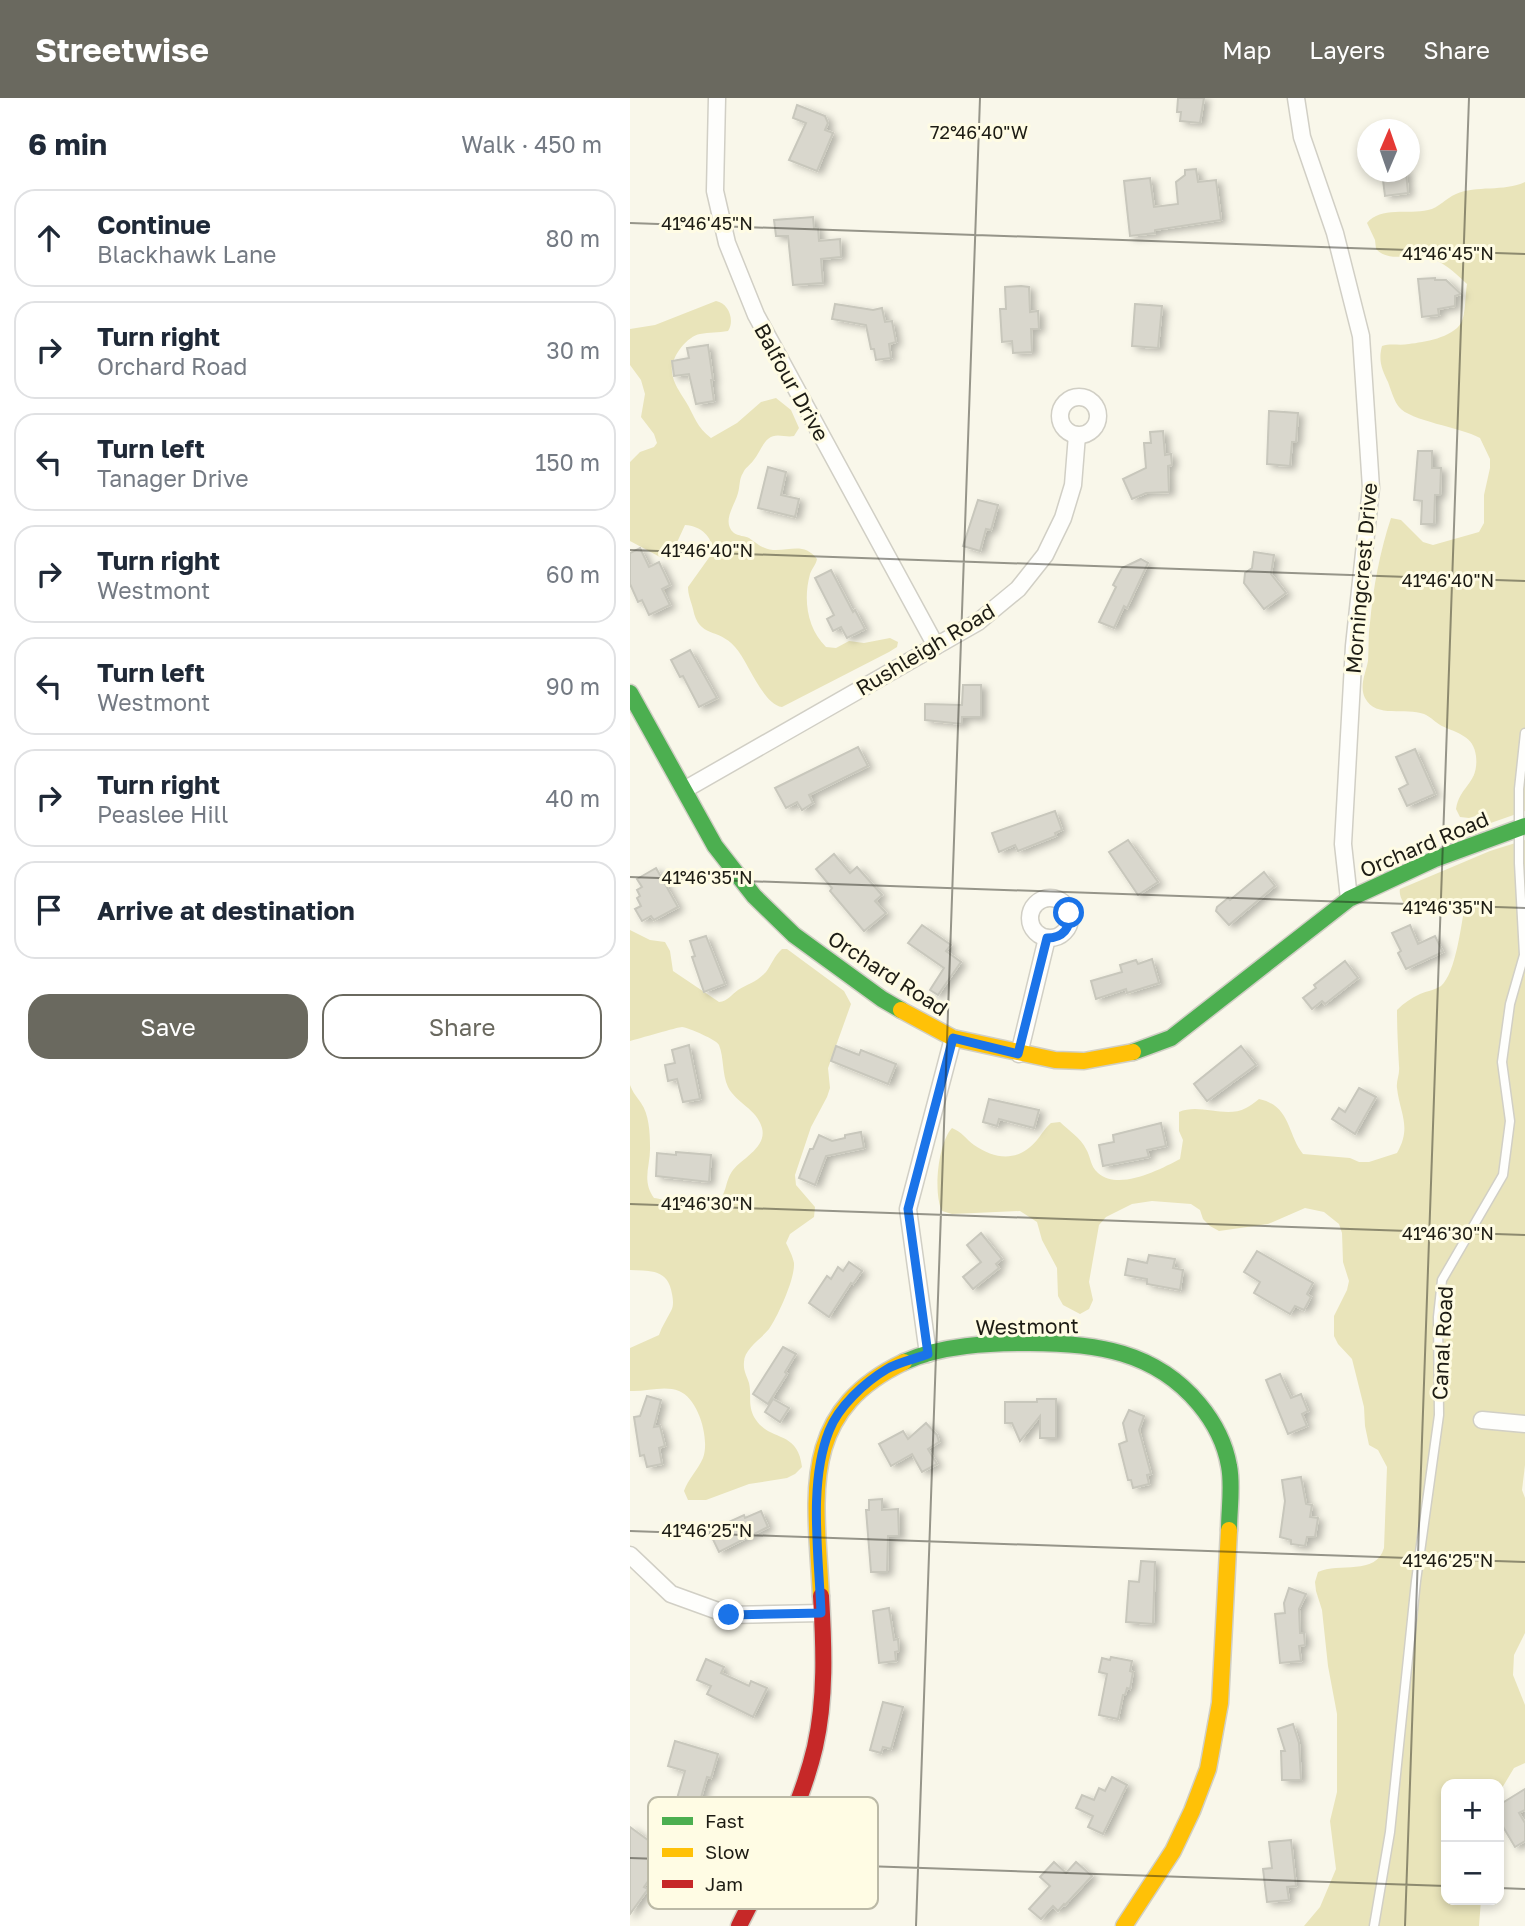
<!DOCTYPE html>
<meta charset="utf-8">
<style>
body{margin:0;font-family:"Golos Text",sans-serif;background:#f6f6f7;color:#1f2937}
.controls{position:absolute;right:21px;bottom:21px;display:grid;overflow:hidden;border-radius:14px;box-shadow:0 4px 10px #0003}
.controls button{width:63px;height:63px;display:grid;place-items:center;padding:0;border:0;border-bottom:2px solid #e0e1e3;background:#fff;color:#1f2937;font:35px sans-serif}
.compass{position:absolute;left:727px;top:21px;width:63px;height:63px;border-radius:50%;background:#fff;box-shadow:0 4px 10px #0003;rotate:2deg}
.stop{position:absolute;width:21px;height:21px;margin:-16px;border:5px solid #1a73e8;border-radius:50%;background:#fff}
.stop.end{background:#1a73e8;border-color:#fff;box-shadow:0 2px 7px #0008}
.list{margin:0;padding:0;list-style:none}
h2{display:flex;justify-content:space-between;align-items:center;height:91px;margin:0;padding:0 28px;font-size:30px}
h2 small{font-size:23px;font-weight:400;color:#747a83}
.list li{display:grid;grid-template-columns:46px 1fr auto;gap:21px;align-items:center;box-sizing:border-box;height:98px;margin:0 14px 14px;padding:0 14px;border:2px solid #e0e1e3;border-radius:21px}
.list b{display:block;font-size:26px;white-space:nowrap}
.list p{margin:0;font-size:23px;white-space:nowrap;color:#747a83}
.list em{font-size:23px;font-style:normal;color:#747a83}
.actions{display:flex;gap:14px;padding:21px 28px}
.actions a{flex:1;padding:16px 0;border:2px solid #6a695f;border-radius:21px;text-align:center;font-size:24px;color:#6a695f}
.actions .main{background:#6a695f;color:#fff}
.icon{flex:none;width:38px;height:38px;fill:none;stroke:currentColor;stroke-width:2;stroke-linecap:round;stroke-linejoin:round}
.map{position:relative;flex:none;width:895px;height:1828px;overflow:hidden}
header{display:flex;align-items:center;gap:42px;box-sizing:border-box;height:98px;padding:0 35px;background:#6a695f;color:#fff}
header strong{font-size:33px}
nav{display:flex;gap:38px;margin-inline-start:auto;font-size:24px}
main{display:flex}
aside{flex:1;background:#fff}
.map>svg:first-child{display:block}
.green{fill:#e9e4ba}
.building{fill:#d9d7cd;stroke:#c8c7bc;stroke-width:2;filter:url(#shadow)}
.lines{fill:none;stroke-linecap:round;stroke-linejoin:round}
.lane-casing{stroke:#d1cfc5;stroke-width:11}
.street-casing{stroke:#d1cfc5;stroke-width:19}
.fast-casing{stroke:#d1cfc5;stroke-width:19}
.slow-casing{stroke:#d1cfc5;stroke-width:19}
.jam-casing{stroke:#d1cfc5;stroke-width:19}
.lane{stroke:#fefefc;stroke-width:8}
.street{stroke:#fefefc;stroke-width:16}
.fast{stroke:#4caf50;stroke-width:16}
.slow{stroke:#ffc107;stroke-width:16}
.jam{stroke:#c62828;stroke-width:16}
.route{stroke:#1a73e8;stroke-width:9}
.ticks{fill:none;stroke:#1d1c14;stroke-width:2;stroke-opacity:0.45}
.labels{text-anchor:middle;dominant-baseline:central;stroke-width:6;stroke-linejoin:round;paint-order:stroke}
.street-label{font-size:21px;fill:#1d1c14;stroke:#fffce4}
.key{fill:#fffce4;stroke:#bbb9a6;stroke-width:2}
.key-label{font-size:19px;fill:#1d1c14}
.ticks-label{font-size:18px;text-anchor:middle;fill:#1d1c14;stroke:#fffce4;stroke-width:6;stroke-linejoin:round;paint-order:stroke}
</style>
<header>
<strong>Streetwise</strong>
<nav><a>Map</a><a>Layers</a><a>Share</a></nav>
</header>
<main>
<aside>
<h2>6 min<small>Walk · 450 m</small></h2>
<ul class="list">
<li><svg class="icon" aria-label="ahead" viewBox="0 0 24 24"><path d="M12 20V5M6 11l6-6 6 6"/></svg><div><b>Continue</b><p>Blackhawk Lane</p></div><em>80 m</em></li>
<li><svg class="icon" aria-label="right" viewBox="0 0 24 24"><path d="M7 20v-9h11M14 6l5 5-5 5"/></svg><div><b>Turn right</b><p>Orchard Road</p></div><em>30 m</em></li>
<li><svg class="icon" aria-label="left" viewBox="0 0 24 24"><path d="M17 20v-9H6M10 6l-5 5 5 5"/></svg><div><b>Turn left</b><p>Tanager Drive</p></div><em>150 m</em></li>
<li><svg class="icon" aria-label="right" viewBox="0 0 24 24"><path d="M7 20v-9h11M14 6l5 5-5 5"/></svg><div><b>Turn right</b><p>Westmont</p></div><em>60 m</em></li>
<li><svg class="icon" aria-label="left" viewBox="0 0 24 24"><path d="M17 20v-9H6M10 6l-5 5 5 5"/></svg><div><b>Turn left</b><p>Westmont</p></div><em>90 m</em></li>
<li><svg class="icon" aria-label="right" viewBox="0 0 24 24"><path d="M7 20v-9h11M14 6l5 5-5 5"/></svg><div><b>Turn right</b><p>Peaslee Hill</p></div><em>40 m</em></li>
<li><svg class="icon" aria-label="arrive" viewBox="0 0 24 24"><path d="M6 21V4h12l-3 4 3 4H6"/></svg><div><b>Arrive at destination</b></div></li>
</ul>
<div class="actions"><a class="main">Save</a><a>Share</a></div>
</aside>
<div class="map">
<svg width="895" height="1828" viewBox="0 0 895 1828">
<defs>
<filter id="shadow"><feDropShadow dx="5" dy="3" stdDeviation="3.5" flood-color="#0004"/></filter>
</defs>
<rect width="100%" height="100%" fill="#f9f7ea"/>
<g class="green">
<path d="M895,84v629l-40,14 1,-12 -17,5 -9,-1 -4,-8c4,-24 23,-25 20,-53 -2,-20 -19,-23 -34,-30 -6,-3 -11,-9 -18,-12 -18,-7 -48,5 -59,-16 -6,-12 1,-26 3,-37 1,-13 0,-25 2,-38 3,-35 10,-72 21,-105l10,2 22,22 10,3 46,-13 5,-9v-28l6,-27v-9l-10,-21c-20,-11 -70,-17 -81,-31 -5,-6 -8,-17 -11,-25 -6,-13 -10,-21 -6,-36 9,-3 17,0 27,-2 15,-2 43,-6 52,-21 5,-9 4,-28 6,-39 -13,-12 -24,-24 -43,-27 -17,-4 -34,6 -48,-8l-1,-9 -8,-17c14,-17 41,-8 61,-13 11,-2 18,-12 28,-16 20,-9 48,-2 69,-12z"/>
<path d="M86,203c13,2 19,20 12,30 -10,2 -19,1 -28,3 -13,2 -30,24 -28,38 1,11 8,20 14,30 8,13 11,26 25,36l26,-15 24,-21 15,-4 15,12 8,18 -5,8c-9,2 -18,-4 -26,3 -6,5 -9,15 -15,22 -3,4 -8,7 -10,12 -4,6 -3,13 -5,20 -3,12 -17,29 -4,40 4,3 11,3 15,5 9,6 13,11 24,12 17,1 31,-8 44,9 -1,6 -5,9 -7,15 -7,26 -3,54 16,73l10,1 13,-7 15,2 26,-5 8,4 -1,5 -8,5 -107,55c-19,-2 -34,-46 -47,-60 -17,-20 -36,-8 -42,-38 -2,-8 -5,-14 -5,-22l25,-35c-1,-16 -12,-26 -28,-27l-12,26 -13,6 -30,-16v-79l10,-10 14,-5 3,-4 -3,-9 -13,-17 4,-23 -4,-14 -11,-15v-36l25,-4z"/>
<path d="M895,742v625l-3,25 3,8v135l-11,22 -1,20 12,30v58l-11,5 -15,25v-9h-53v116h35l-2,26h-175l16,-19 16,-38 -6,-48 7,-29v-78l-9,-48 -6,-56 -6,-19 -1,-9 3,-10c21,-10 58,4 66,-24l3,-81 -9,-17 -9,-5 -4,-19 -1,-19 -12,-48 -14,-15 -4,-8v-20l13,-26 2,-9 -6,-19 -1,-29 -3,-9 -15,-12 -19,-4 -37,16 -49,7 -9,-5 -7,-7 -3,-9 -9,-6 -39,-3 -20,3 -26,13 -7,8 -10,57 4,18 -4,9 -9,5 -17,-9 -5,-9 -1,-28 -15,-28 -5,-18 -17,-11 -68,3 -10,-3c-9,-18 -4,-68 10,-83 10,4 14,11 22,17 22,15 45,17 63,-5 5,-6 8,-12 14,-17l9,-1c8,8 21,16 26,27 5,8 4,17 12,24 21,18 61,-3 82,-14l3,-19 -4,-9v-19c21,-9 47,7 67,-4 4,-2 9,-6 13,-9 32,7 28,35 44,55l47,4 9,4h10l28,-9c15,-26 3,-39 0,-65 -1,-7 3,-14 2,-22 -1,-19 -2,-37 -2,-56 7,-7 14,-12 23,-16 7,-3 15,-4 21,-8 15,-13 20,-61 24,-81 -11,-9 -16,-2 -28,2 -8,2 -15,2 -24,5 -7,-3 -15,-16 -13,-23l90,-38z"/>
<path d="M0,832l20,10 15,2 5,9 3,20 46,31c9,-1 12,-7 19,-12 10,-6 19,-8 28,-18 6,-8 8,-16 16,-23h5l57,42 7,13 -23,64 2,20 -3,9 -16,30 -16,48 1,10 19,22 -1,10 -24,17 -4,9c3,6 7,14 8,20 1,16 -16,53 -25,66 -8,10 -25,20 -25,33 -1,9 3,14 5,21 3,13 -2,24 7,37 15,22 42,10 46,47l-7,7 -8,4 -38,6 -43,16h-18l-4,-9c4,-12 14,-21 19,-33 7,-18 -4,-59 -24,-67 -15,-6 -33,1 -49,0v-43l29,-13c3,-9 8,-16 12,-24 3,-5 2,-12 1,-17 -4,-25 -21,-23 -42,-24v-185c3,8 7,12 11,18 8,11 9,30 9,43 1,19 -9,34 4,52 13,2 47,13 58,8 16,-8 12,-25 21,-36 10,-12 34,-23 29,-42 -5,-19 -26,-25 -34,-41 -6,-13 -4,-30 -9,-42 -2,-5 -30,-17 -37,-18 -4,0 -44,12 -52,14z"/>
</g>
<g class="building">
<path d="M548,0h26l-4,25 -20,-2 1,-9h-4z"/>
<path d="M167,7l28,11 3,7 -3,7 8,3 -16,38 -28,-11 17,-37 -13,-5z"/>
<path d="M566,71l2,13 18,-2 5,40 -66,10v3l-25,3 -6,-55 26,-3 4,29 24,-3 -2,-22 9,-7v-5z"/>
<path d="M752,74h24l2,21 -23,3z"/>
<path d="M183,119l1,11h4l1,13 21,-2 1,18 -20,2 2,24 -30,2 -5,-49h-12l-2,-16z"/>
<path d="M805,180v2h11l15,14 -6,2v10l-17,3 1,6 -17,2 -4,-38z"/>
<path d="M391,188l8,1 1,25 8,-1 1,18h-8l1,23 -19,1 -1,-12 -10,1 -2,-33h6l-1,-22z"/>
<path d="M205,206l38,6 9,-2 3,14 7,-1 4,21 -7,2 2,14 -15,2 -2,-11h-3l-5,-24 -34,-6z"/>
<path d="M505,206l27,2 -4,42 -26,-2z"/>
<path d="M78,247l5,35h-2l3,21 -18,3 -7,-30 -15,2 -2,-15 17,-3 -2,-10z"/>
<path d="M639,313l29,2 -2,29h-4l-2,24 -23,-2z"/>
<path d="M533,333l2,24 6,-1 1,11 -4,1 1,26 -23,1 -14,6 -9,-20 23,-11 -2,-25h7l-1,-11z"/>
<path d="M788,353h14v17h9l-1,27h-5l-1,29h-13l1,-23 -8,-1z"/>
<path d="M138,369l18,5 -5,23 18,4 -4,18 -37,-9z"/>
<path d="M348,402l20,5 -7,25 -5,-1 -6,22 -17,-5z"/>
<path d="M10,450l9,19 10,-5 11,23 -8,4 8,16 -21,10 -7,-15 -4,2 -8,-18v-31z"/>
<path d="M624,454l20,3 -3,19 15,19 -22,16 -20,-26 1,-10 7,-5z"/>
<path d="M511,461l7,4 -21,45 -3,-2 -10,22 -15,-6 17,-35 -3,-2 9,-17z"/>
<path d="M201,472l22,42 2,-2 10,19 -18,9 -6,-11 -8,4 -6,-12 7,-4 -19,-37z"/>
<path d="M60,552l27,48 -18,9 -16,-31 -3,1 -9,-17z"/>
<path d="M333,587h18v32h-19v7l-37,-4v-16l37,1z"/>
<path d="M228,649l10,19 -59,29 4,8 -11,7 -5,-8 -11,6 -11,-20z"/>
<path d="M785,651l20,45 -28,12 -8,-17 9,-5 -12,-27z"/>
<path d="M425,713l7,19 -7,3 1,3 -38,15 -3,-6 -16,7 -7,-19z"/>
<path d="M498,742l30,42 -20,13 -29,-43z"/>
<path d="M204,756l16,19 7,-6 25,28 -7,6 11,12 -22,18 -34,-40 2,-3 -16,-19z"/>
<path d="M26,770l22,39 -24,13 -3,-4 -9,5 -7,-12 6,-3 -4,-8 3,-2 -3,-6 5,-3 -5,-8z"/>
<path d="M634,774l11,14 -46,39 -13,-14 1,-4 11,-9 2,2z"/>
<path d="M292,827l29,20 -5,6 15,11 -23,33 -8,-5 14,-22 -36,-25z"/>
<path d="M780,827l8,19 17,-8 8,16 -37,17 -8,-16 3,-2 -9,-18z"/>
<path d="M76,838l19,48 -21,8 -12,-35 3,-1 -5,-15z"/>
<path d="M522,861l7,24 -32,10 -1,-4 -30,10 -5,-18 31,-9 -2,-7 16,-5 2,4z"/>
<path d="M715,863l13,17 -33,26 -3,-3 -10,8 -9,-11 13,-10 -2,-3z"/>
<path d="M59,947l11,54 -17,3 -6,-23 -9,2 -3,-16 10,-2 -3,-13z"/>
<path d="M206,948l23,9 2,-5 35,14 -8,20 -57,-23z"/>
<path d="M611,948l15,19 -49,36 -13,-17z"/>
<path d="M729,990l17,9 -21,37 -23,-15 7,-11 6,4z"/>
<path d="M359,1001l50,11 -5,18 -35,-9 -2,7 -14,-4z"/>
<path d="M531,1025l5,23 -19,4 2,7 -46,9 -4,-21 15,-3 -1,-7z"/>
<path d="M231,1034l3,16 -38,8 -11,29 -16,-7 11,-29h3l6,-14 13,6 13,-3v-3z"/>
<path d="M46,1054l35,3 -2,27 -53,-6 1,-23 19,2z"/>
<path d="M351,1135l21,26 -6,5 3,4 -26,21 -10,-12 18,-15 -14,-17z"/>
<path d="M627,1153l56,32 -6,11 4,3 -7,13 -9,-4 -5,8 -36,-21 6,-11 -16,-10z"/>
<path d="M519,1157l26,4 -2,9 10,2 -3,20 -33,-6v-5l-22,-4 3,-16 19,4z"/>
<path d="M219,1164l13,9 -9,13 -2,-1 -22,34 -20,-14 18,-27 4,3 7,-12 5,4z"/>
<path d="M153,1249l13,7 -11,18 2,2 -19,30 -15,-10z"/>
<path d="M650,1276l11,24 10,-4 7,17 -6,3 5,12 -19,8 -22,-54z"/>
<path d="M17,1298l14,4 -7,27 6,-1 5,20 -6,2 3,16 -15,3 -3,-12 -4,1 -6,-39 6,-1z"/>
<path d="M143,1301l16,9 -9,14 -15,-10z"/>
<path d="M407,1301h19v39h-16v-22l-20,25 -8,-18h-7v-21h32z"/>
<path d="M499,1312l15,6 -5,14 12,44 -4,1 2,9 -16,4 -2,-8h-3l-9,-36 8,-3 -4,-18z"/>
<path d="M296,1325l11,12 2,7 -11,7 9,15 -15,8 -10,-18 -21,12 -12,-22 24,-13 5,8z"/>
<path d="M671,1379l5,27 6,1 -2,12 8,1 -3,19h-8l-2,9 -14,-2v-4l-11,-3 5,-36 -3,-21z"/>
<path d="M252,1401v11l16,-1 1,27h-11l-1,36h-16l-5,-62h3v-10z"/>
<path d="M131,1413l7,16 -49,25 -10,-21 35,-16 1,3z"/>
<path d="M511,1463l14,1 -2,62 -27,-2 3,-41 10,1z"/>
<path d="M659,1490l17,6 -7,15 1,24h4l1,12 -6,1 2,15 -21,2 -5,-49 10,-1 -1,-10z"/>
<path d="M259,1510l5,32 4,-1 1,12 -4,1 1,9 -17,2 -6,-52z"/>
<path d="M481,1559l21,4 -2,10 3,1 -3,17 -3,-1 -2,7h-2l-5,24 -19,-4 8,-41 -8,-2 3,-14 8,2z"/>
<path d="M76,1561l18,8 -3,6 28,13 2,-5 16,7 -14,29 -46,-23 4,-8 -14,-6z"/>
<path d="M253,1604l20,5 -12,42 -8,-2 -2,6 -11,-3z"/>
<path d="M663,1626l6,19 2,37h-19l-1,-29h4l-7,-22z"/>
<path d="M45,1643l43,13 -7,24 -4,-1 -11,38 -22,-6 11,-38 -17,-5z"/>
<path d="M482,1679l15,8 -24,49 -15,-7 5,-11 -17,-8 6,-13 12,5 5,-12 6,3z"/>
<path d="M895,1691v21l-6,3 6,10v18l-10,6 -16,-27v-15z"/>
<path d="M0,1729l18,13 7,-10 19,14 -30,43 4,2 -18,25z"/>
<path d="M661,1742l5,46 -9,1 2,13 -22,2 -4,-33 9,-1 -3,-26z"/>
<path d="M424,1764l12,11 10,-11 16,14 -27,29 -1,-1 -6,7 -5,-5 -12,13 -12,-10 21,-23 -10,-9z"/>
</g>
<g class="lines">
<defs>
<path id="lane" d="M744,1828l16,-94 26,-251 23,-166 -1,-98 4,-37 61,-105 7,-54 -8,-59 8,-58 14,-49 -5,-92v-74l6,-56"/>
<g id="street">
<path d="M87,0l-2,93 12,52 29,72 180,331"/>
<path d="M666,0l6,39 33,96 26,103 10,152 -17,158 -11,198 6,55"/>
<circle cx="449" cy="318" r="19"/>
<path d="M54,692l294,-168 40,-33 27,-34 18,-37 10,-33 4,-50"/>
<circle cx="420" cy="820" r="20"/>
<path d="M389,956l28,-116"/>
<path d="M298,1256l-20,-145 45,-171"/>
<path d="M852,1322l43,4"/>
<path d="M0,1457l41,39 58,21 92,-2"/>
</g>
<g id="fast">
<path d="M0,595l85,153 39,50 40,39 88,64 19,11"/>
<path d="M503,954l38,-14 178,-139 86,-40 90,-33"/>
<path d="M274,1264c38,-17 85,-19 126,-19 65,0 125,8 169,61 15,18 26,39 30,62 4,20 0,43 0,64"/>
</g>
<g id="slow">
<path d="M271,912l52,28 102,22 29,1 49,-9"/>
<path d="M191,1498c-5,-99 -24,-183 83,-234"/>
<path d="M494,1828l49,-75 19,-40 16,-42 12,-66 9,-173"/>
</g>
<path id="jam" d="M109,1828c29,-58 61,-115 76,-179 11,-49 9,-100 6,-151"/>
</defs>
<use href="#lane" class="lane-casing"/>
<use href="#street" class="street-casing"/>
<use href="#fast" class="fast-casing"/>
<use href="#slow" class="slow-casing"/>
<use href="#jam" class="jam-casing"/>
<use href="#lane" class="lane"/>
<use href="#street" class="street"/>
<use href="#fast" class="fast"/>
<use href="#slow" class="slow"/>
<use href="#jam" class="jam"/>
</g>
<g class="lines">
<path class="route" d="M99,1517l92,-2c-2,-57 -13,-129 8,-182 9,-24 36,-49 58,-62 12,-7 28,-10 41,-15l-20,-145 45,-171 65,16 29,-116c16,0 24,-10 22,-25"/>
</g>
<path class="ticks" d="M0,125l895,31M0,452l895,31M0,779l895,31M0,1106l895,31M0,1433l895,31M0,1760l816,28M869,1790l26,1M286,1828l64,-1828M775,1828l64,-1828"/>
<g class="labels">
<g class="street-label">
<text transform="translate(162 284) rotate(61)">Balfour Drive</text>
<text transform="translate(731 480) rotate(-85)">Morningcrest Drive</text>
<text transform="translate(295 551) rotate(-31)">Rushleigh Road</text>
<text transform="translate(794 746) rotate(-23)">Orchard Road</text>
<text transform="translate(258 875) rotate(33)">Orchard Road</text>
<text transform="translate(397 1228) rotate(-1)">Westmont</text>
<text transform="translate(812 1245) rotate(-87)">Canal Road</text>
</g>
</g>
<rect x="18" y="1699" width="230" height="112" rx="10" class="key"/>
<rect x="32" y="1719" width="31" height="8" fill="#4caf50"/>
<rect x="32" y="1750" width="31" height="9" fill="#ffc107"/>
<rect x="32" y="1782" width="31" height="8" fill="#c62828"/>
<g class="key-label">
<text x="75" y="1730">Fast</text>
<text x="75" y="1761">Slow</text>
<text x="75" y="1793">Jam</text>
</g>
<g class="ticks-label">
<text x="349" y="41">72°46'40"W</text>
<text x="77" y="132">41°46'45"N</text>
<text x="818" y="162">41°46'45"N</text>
<text x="77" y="459">41°46'40"N</text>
<text x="818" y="489">41°46'40"N</text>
<text x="77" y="786">41°46'35"N</text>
<text x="818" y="816">41°46'35"N</text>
<text x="77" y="1112">41°46'30"N</text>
<text x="818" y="1142">41°46'30"N</text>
<text x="77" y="1439">41°46'25"N</text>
<text x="818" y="1469">41°46'25"N</text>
</g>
</svg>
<div class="controls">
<button>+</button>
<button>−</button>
</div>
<svg class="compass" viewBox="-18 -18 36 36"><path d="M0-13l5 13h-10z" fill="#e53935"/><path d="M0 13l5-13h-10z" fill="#747a83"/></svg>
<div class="stop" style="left:439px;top:815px"></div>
<div class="stop end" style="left:99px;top:1517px"></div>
</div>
</main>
